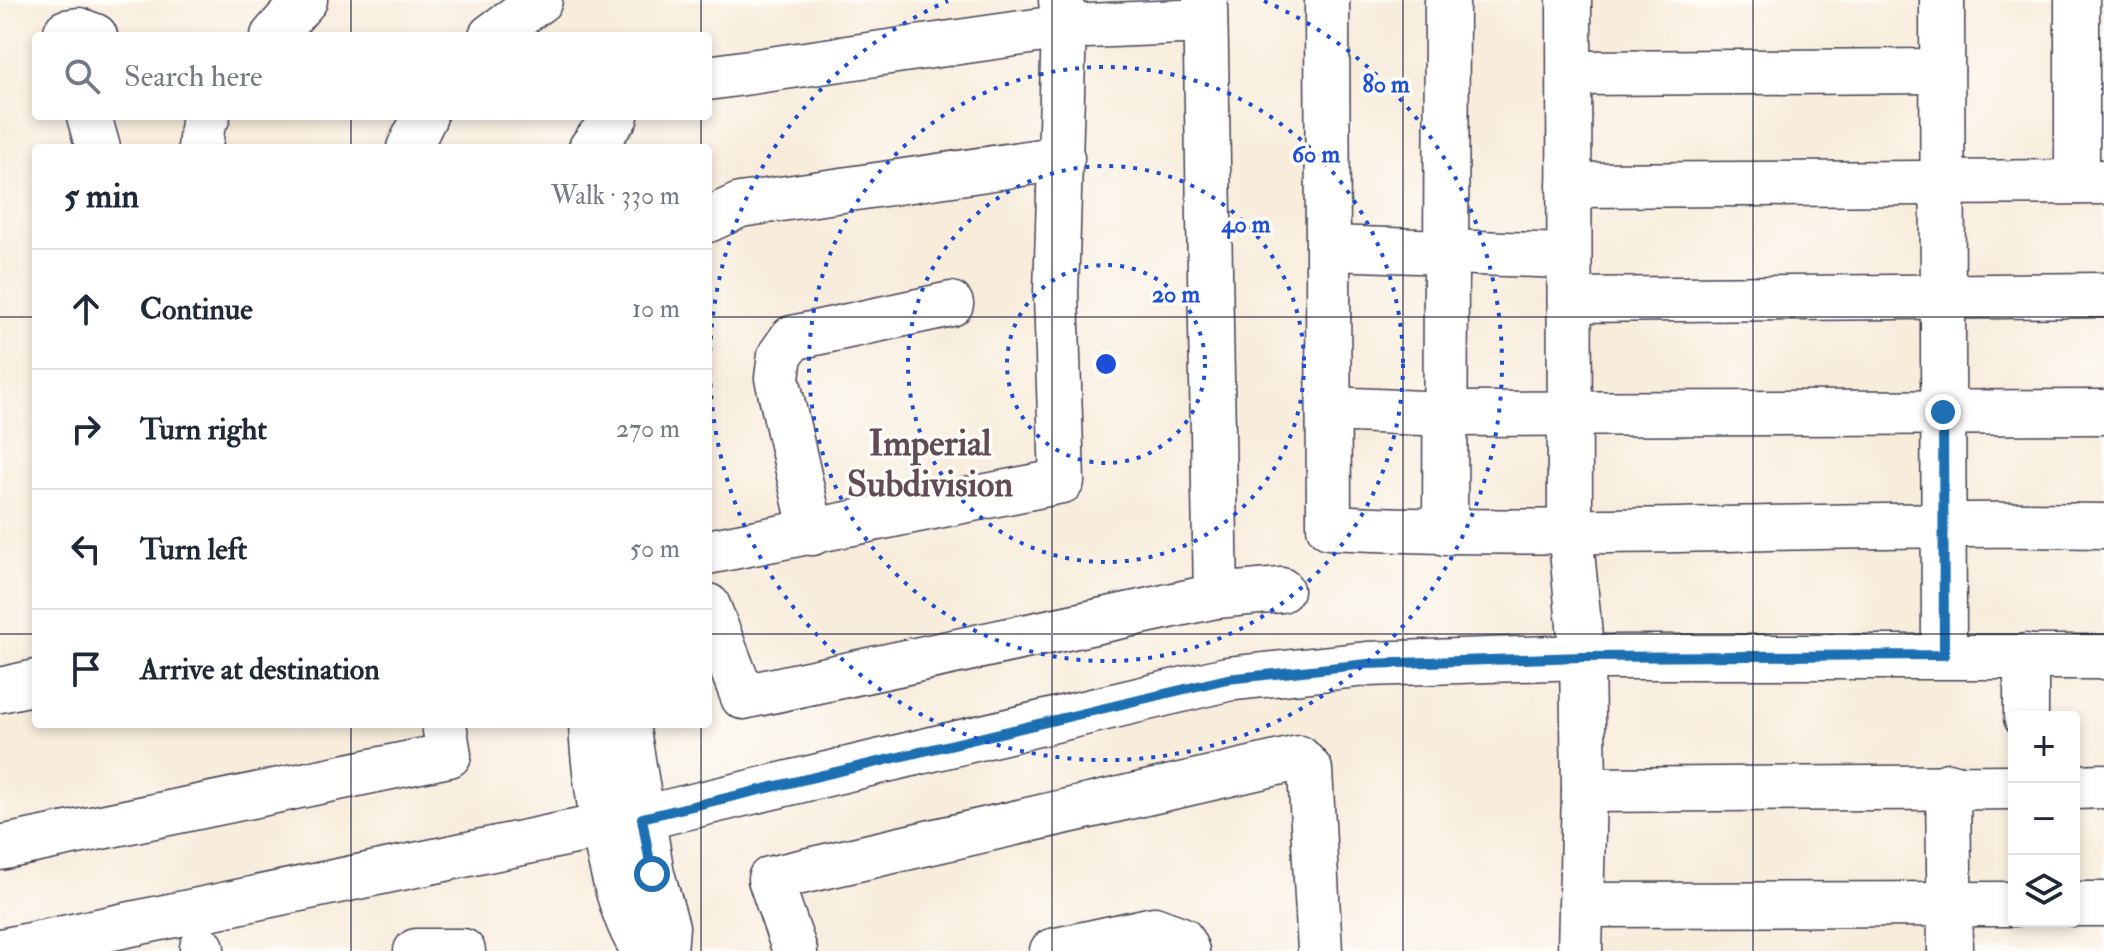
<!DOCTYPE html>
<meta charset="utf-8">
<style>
body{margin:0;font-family:"IM FELL Double Pica",serif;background:#f6f6f7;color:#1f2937}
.controls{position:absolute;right:24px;bottom:24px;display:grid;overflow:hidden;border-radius:8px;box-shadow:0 4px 12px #0003}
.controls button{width:72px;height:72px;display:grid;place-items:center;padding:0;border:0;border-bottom:2px solid #e0e1e3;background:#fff;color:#1f2937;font:40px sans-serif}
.stop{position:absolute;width:24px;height:24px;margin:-18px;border:6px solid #1f6fb2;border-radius:50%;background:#fff}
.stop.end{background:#1f6fb2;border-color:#fff;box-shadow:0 2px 8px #0008}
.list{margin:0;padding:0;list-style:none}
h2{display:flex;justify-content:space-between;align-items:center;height:104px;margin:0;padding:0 32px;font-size:34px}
h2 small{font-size:26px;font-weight:400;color:#747a83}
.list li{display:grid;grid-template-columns:52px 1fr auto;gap:24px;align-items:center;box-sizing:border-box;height:120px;padding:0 32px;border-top:2px solid #e0e1e3}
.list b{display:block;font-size:30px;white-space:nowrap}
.list em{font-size:26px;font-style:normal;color:#747a83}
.icon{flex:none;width:44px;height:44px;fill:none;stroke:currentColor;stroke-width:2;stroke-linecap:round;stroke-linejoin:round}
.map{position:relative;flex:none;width:2104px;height:951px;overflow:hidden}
.search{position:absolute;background:#fff;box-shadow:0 4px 12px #0003;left:32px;top:32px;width:680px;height:88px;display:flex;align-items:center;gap:20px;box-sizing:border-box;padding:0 28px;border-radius:8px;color:#747a83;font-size:30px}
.panel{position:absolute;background:#fff;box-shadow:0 4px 12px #0003;left:32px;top:144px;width:680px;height:584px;border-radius:8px}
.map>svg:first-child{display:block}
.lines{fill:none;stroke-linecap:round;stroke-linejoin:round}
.minor-casing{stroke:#424053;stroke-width:47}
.minor{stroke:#fff;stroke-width:44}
.route{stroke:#1f6fb2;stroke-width:10}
.grid{fill:none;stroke:#22223b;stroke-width:2;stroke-opacity:0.55}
.ring{fill:none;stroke:#1d4ed8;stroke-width:4;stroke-dasharray:4 8}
.labels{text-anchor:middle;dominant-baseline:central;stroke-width:7;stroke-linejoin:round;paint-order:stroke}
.neighbourhood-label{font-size:36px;font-weight:bold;fill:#614b55;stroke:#fdfcf7}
.centre{fill:#1d4ed8;stroke:#fdfcf7;stroke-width:4}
.ring-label{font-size:24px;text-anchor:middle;font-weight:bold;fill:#1d4ed8;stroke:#fdfcf7;stroke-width:7;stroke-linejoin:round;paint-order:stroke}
</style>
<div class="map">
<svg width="2104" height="951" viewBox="0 0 2104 951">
<rect width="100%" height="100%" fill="#fdfcf7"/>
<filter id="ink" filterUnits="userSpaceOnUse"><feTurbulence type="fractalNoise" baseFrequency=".0125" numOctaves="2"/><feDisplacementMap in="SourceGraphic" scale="16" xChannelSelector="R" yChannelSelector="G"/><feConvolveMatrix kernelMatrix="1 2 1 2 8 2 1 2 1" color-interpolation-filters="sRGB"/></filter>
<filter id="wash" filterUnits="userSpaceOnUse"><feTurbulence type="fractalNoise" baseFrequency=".006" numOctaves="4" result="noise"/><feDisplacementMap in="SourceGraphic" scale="32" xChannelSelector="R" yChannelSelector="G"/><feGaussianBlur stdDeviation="1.8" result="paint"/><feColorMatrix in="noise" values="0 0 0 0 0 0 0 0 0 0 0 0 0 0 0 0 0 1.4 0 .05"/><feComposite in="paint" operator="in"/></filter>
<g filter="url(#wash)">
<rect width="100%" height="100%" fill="#f8ecdb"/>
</g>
<g filter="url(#ink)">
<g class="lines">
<defs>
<g id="minor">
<path d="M1205,0l11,596"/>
<path d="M1327,0l2,527c258,13 517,-7 775,-1"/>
<path d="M1569,0l1,530 12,127 2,133 -4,161"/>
<path d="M1942,0l2,655"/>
<path d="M67,36l-1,-4 13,-2 16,6"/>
<path d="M273,36l32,-36"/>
<path d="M491,36l49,-36"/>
<path d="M1570,73l372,-2"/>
<path d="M708,78l356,-51 141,-6"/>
<path d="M89,116l9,32"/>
<path d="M200,148l3,-27 5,-5"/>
<path d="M409,148l16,-32"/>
<path d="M591,148l25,-32"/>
<path d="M2077,182v-182"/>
<path d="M1569,185l535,-3"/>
<path d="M708,220l32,-15 322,-47"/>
<path d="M1329,248l238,8"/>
<path d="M1570,300l534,-5"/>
<path d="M1329,409l117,5 658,-2"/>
<path d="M812,533l-35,-155 3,-23 12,-17 159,-34"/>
<path d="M1445,533l2,-533"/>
<path d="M708,552l354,-71 -6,-187 8,-267 -3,-27"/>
<path d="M708,606l35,91 473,-101 65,-6"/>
<path d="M2026,656v61"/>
<path d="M0,690l36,-8"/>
<path d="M591,724c2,53 21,189 54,227"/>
<path d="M627,724l25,150 15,53 -2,24"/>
<path d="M1948,785l2,166"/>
<path d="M2074,787l30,-1"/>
<path d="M1584,790l430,-3"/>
<path d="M0,848l449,-93 -5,-31"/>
<path d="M2074,904h30"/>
<path d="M1581,905l433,-1"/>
<path d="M202,948v3"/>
<path d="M1,951l641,-133 585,-139 140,-15 215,-7h522"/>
<path d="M416,951h47"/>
<path d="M795,951l-25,-72 529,-121 11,12 10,181"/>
<path d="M1052,951l102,-22 27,10 6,12"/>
</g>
</defs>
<use href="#minor" class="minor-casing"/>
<use href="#minor" class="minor"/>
</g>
</g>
<g class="lines" filter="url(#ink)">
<path class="route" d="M652,874l-10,-56 585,-139 140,-15 215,-7 362,-2 -1,-243"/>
</g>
<path class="grid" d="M351,0v36M701,0v36M1052,0v951M1403,0v951M1753,0v951M351,116v32M701,116v32M0,317h36M708,317h1396M0,634h36M708,634h1396M351,724v227M701,724v227"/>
<g class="ring">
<circle cx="1106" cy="364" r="99"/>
<circle cx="1106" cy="364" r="198"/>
<circle cx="1106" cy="364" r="297"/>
<path d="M1264 1A396 396 0 1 1 948 1"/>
</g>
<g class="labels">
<g class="neighbourhood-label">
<text x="930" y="443">Imperial<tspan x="930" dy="41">Subdivision</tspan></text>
</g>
</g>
<circle cx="1106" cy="364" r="12" class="centre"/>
<g class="ring-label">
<text x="1386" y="92">80 m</text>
<text x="1316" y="162">60 m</text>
<text x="1246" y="232">40 m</text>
<text x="1176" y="302">20 m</text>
</g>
</svg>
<div class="controls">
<button>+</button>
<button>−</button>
<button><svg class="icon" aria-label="layers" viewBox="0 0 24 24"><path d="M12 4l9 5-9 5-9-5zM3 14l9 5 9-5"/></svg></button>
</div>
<div class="stop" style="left:652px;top:874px"></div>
<div class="stop end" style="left:1943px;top:412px"></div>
<div class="search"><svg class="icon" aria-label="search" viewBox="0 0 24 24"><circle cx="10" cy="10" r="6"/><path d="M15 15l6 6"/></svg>Search here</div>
<section class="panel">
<h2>5 min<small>Walk · 330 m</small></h2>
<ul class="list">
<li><svg class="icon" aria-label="ahead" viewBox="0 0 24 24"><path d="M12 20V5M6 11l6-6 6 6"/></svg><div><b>Continue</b></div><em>10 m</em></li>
<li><svg class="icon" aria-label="right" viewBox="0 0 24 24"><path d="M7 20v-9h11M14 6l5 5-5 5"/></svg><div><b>Turn right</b></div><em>270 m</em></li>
<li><svg class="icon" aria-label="left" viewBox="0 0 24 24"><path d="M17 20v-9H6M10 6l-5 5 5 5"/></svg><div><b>Turn left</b></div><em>50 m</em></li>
<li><svg class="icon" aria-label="arrive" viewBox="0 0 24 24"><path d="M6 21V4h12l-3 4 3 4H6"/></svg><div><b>Arrive at destination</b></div></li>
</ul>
</section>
</div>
